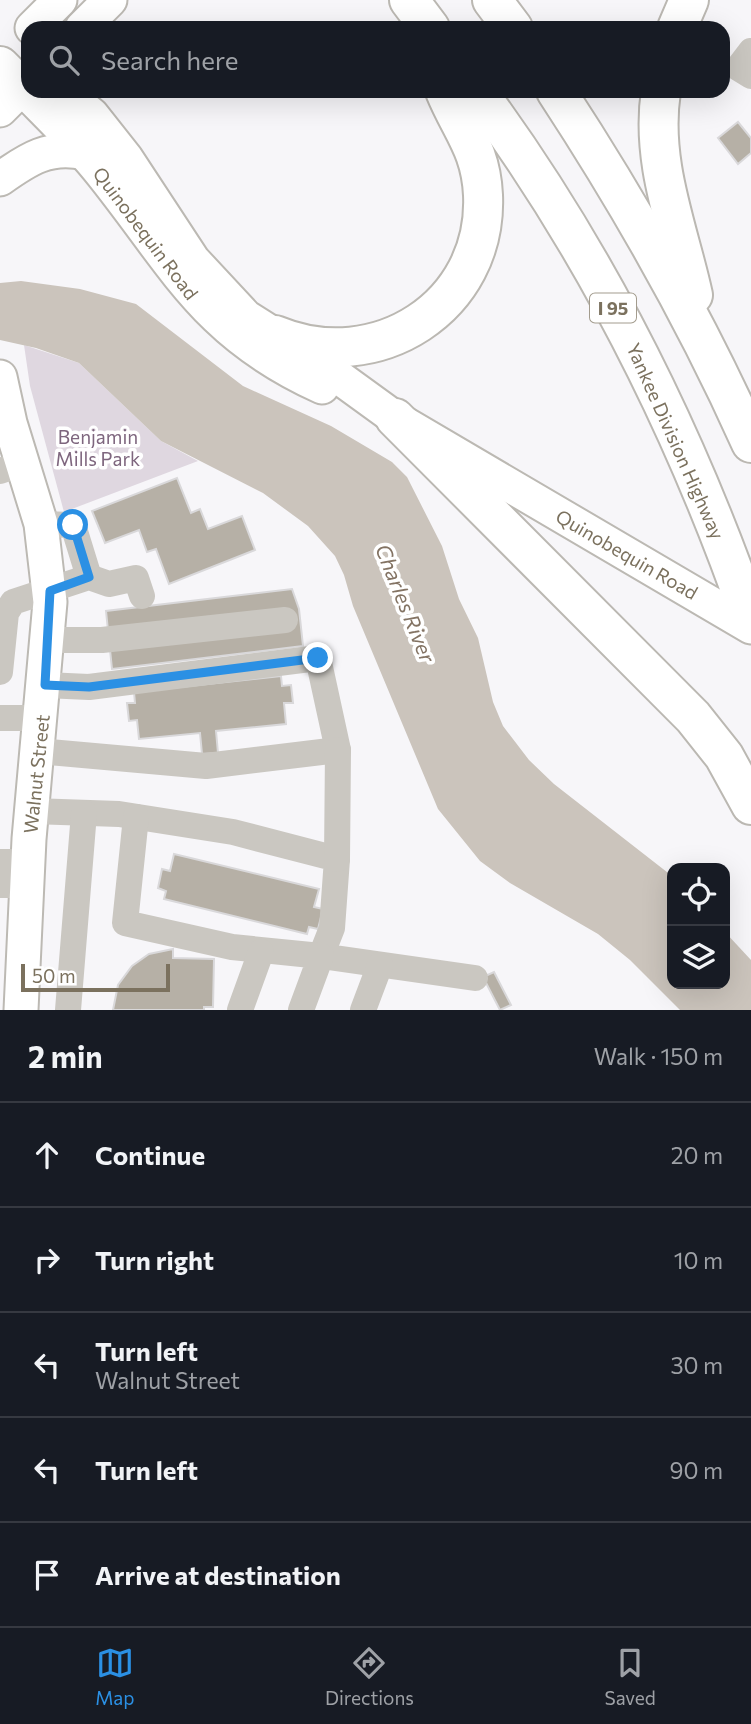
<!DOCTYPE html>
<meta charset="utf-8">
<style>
body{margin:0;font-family:Commissioner,sans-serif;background:#20242c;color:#f1f3f6}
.controls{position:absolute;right:21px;bottom:21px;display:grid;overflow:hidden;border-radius:14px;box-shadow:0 7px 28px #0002}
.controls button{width:63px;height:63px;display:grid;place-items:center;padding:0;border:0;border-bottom:2px solid #363941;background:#171b24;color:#f1f3f6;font:35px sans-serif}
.scale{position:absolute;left:21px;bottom:18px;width:149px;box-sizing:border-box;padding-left:7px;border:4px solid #7b715e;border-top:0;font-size:19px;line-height:24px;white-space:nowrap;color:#7b715e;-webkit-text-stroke:5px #fff;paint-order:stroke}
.stop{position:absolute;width:21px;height:21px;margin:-16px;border:5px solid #2b90e4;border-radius:50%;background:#fff}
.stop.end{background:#2b90e4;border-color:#fff;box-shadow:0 2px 7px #0008}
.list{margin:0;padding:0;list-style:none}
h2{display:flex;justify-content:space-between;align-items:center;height:91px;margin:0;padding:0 28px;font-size:30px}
h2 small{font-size:23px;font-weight:400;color:#9ea1a6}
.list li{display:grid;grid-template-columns:46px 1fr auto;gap:21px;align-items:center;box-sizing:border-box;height:105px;padding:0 28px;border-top:2px solid #363941}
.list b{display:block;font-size:26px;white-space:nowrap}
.list p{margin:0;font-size:23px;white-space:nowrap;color:#9ea1a6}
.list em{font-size:23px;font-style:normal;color:#9ea1a6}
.icon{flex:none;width:38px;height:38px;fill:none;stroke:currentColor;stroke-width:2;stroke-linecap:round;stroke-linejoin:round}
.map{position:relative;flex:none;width:751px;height:1010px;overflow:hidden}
.search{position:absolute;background:#171b24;box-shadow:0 7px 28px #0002;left:21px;right:21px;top:21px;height:77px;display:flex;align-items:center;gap:18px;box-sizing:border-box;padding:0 24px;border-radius:21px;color:#9ea1a6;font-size:26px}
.sheet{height:616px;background:#171b24}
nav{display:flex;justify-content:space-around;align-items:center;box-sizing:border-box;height:98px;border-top:2px solid #363941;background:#171b24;font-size:19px;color:#9ea1a6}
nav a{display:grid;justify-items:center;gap:4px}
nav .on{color:#2b90e4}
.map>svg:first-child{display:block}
.green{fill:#dfd7e0}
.water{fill:#cbc4bc}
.building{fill:#b6b0a6;stroke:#d9d8da;stroke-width:2}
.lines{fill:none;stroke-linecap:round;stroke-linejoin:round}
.major-casing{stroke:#bcb9b3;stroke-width:37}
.highway-casing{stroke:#bbb8b2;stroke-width:42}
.minor{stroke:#cac7c1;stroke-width:26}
.major{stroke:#fff;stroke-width:33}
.highway{stroke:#fff;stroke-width:38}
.route{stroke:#2b90e4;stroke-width:9}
.labels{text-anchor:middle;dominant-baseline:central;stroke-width:7;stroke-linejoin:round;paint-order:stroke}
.shield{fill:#fff;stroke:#a39c8e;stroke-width:2}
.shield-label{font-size:18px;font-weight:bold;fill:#7b715e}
.street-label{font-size:19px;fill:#7b715e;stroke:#fff}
.park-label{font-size:19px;fill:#7e667e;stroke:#fff}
.water-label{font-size:21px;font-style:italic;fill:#837363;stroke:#fff}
</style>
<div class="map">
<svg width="751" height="1010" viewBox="0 0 751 1010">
<rect width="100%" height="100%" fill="#f7f6f9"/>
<path class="green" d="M24,345l55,18 82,78 37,20 -134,51 -34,-126z"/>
<path class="water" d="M21,281l59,8 56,15 107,82 88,40 61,36 15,15 35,69 17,53 19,39 15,64 10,24 26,34 25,24 118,92v108h53v-52l26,28v50h-71l-50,-50 -32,-26 -88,-51 -30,-22 -42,-52 -85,-203 -9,-31 -9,-19 -27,-30 -45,-33 -102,-52 -82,-78 -43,-15 -36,-8v-57z"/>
<g class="building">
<path d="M738,122l13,16v15l-13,11 -20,-26z"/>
<path d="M177,478l14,35 9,-4 8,20 34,-13 13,34 -86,34 -13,-35 -9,3 -8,-22 -34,13 -13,-32z"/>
<path d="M292,589l7,20 4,37 -191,23 -6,-58z"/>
<path d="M281,676l1,10 9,-1 2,18h-9l2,21 -70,7 2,22 -16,1 -2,-21 -61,6 -2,-19 -8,1 -2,-18h8l-1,-11z"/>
<path d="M174,854l145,35 -5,18 9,2 -5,20 -9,-2 -2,7 -143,-35 2,-8 -8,-3 4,-19 8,2z"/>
<path d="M173,949v9l41,1 -1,48h-9v3h-91l5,-25 14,-19 17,-12z"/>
<path d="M494,972l17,33 -11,5 -17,-33z"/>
</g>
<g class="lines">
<defs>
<g id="major">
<path d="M32,28l28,-28"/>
<path d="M82,28l28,-28"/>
<path d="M22,88c27,28 56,55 80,86 75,94 103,160 220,213"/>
<path d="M63,91l29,24 34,43 67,102 53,57 76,48 73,53 356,209"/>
<path d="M0,110l28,-28"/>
<path d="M0,179c28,-20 49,-34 85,-26"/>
<path d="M0,377l10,46 31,101 9,78 -21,237 -8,171"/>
</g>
<g id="highway">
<path d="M409,0l21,28"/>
<path d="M492,0l21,28"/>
<path d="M677,28l12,-28"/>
<path d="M0,66l22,22"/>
<path d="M477,91c118,160 209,342 274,529"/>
<path d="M556,91c74,113 140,229 195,352"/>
<path d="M661,91c-11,71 17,136 32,204"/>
<path d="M275,335c101,42 213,-28 208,-140 -2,-46 -22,-65 -38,-104"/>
<path d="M395,418l298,299 31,39 27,49"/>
</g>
</defs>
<use href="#major" class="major-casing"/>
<use href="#highway" class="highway-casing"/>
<g class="minor">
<path d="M751,51l-13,17 13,8"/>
<path d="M0,471l23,-8"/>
<path d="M41,524l32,1 16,52"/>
<path d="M49,640h53l183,-20"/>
<path d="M0,672l6,-59 7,-11 76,-25 20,7 27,-6 6,18"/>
<path d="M0,718h41"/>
<path d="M38,751l168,15 132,-16 -20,-92 -229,29 -44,-2"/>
<path d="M32,811l87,3 114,18 104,27 -5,69 -11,28 154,22"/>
<path d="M136,817l-11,106 107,24 89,9 -20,54"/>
<path d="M337,859l1,-109"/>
<path d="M0,862h27"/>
<path d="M0,885h26"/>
<path d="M68,1010l16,-197"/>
<path d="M240,1010l21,-58"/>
<path d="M363,1010l17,-45"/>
</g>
<use href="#major" class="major"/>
<use href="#highway" class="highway"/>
</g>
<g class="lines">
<path class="route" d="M73,525l16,52 -39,14 -5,94 44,2 229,-29"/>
</g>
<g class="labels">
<rect class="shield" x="590" y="293.5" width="46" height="29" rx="5"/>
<g class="shield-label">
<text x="613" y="308">I 95</text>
</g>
<g class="street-label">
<text transform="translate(146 233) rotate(53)">Quinobequin Road</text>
<text transform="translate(676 441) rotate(66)">Yankee Division Highway</text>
<text transform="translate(627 554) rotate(30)">Quinobequin Road</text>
<text transform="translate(36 774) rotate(-84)">Walnut Street</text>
</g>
<g class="park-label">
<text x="98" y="436">Benjamin<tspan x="98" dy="22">Mills Park</tspan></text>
</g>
<g class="water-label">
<text transform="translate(406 603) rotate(68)">Charles River</text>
</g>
</g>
</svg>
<div class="controls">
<button><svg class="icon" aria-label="locate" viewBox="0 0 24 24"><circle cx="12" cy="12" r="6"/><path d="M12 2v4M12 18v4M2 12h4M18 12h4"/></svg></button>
<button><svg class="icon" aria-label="layers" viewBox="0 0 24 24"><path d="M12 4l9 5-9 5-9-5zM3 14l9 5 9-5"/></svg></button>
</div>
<div class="scale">50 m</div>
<div class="stop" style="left:73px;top:525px"></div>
<div class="stop end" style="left:318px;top:658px"></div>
<div class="search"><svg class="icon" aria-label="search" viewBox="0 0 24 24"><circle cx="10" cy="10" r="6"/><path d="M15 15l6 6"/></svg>Search here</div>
</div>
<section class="sheet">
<h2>2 min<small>Walk · 150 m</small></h2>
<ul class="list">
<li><svg class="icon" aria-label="ahead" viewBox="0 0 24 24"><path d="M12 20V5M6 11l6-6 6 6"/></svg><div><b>Continue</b></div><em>20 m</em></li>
<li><svg class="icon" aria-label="right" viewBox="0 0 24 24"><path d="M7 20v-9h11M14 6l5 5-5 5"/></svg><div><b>Turn right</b></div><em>10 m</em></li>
<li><svg class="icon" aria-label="left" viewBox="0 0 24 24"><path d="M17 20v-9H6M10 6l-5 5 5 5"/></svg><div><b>Turn left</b><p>Walnut Street</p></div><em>30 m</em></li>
<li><svg class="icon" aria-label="left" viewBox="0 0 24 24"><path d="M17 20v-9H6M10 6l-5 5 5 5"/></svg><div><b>Turn left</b></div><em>90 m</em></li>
<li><svg class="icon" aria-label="arrive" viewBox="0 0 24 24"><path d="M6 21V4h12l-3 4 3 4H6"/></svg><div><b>Arrive at destination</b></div></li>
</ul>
</section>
<nav>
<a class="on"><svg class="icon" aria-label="map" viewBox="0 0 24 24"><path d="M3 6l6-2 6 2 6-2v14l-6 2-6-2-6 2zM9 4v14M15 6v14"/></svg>Map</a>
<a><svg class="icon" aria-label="directions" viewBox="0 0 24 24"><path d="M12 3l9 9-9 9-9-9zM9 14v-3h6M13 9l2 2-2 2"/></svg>Directions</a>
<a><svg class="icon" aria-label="saved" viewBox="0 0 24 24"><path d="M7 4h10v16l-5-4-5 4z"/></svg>Saved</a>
</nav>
